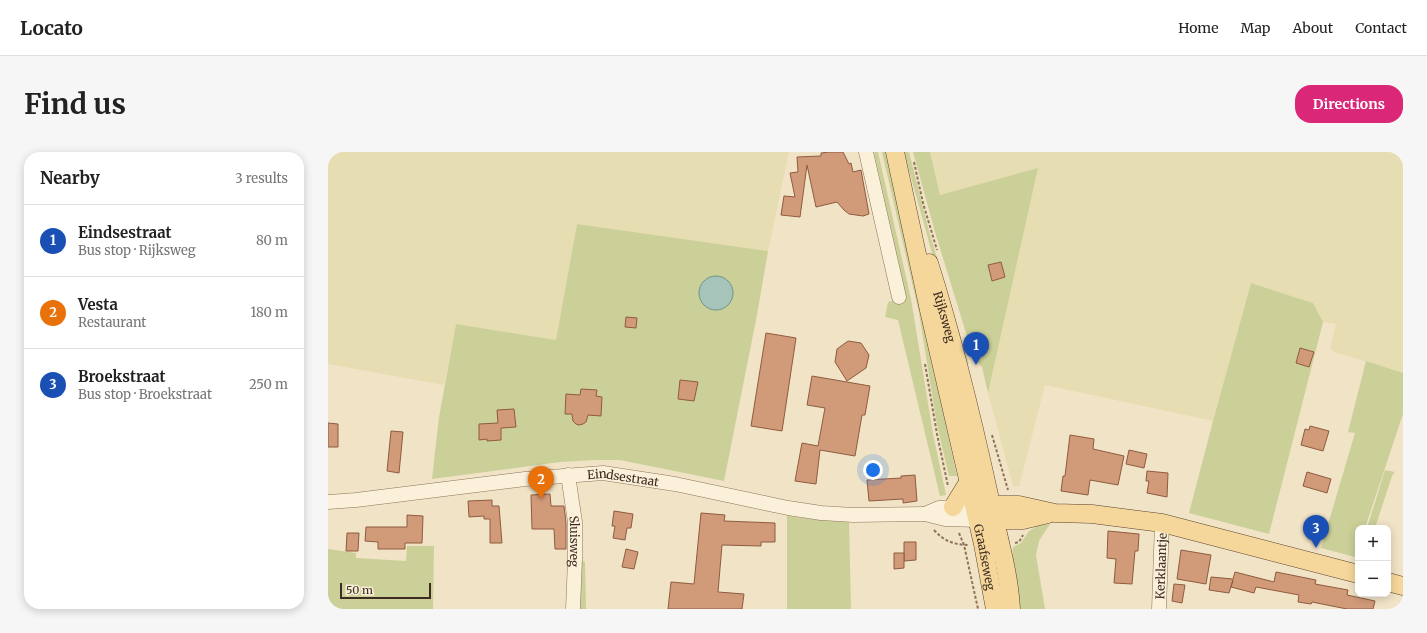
<!DOCTYPE html>
<meta charset="utf-8">
<style>
body{margin:0;font-family:Merriweather,serif;background:#f6f6f6;color:#222}
.controls{position:absolute;right:12px;bottom:12px;display:grid;overflow:hidden;border-radius:8px;box-shadow:0 2px 10px #0003}
.controls button{width:36px;height:36px;display:grid;place-items:center;padding:0;border:0;border-bottom:1px solid #e0e0e0;background:#fff;color:#222;font:20px sans-serif}
.scale{position:absolute;left:12px;bottom:10px;width:91px;box-sizing:border-box;padding-left:4px;border:2px solid #3d2c1f;border-top:0;font-size:11px;line-height:14px;white-space:nowrap;color:#3d2c1f;-webkit-text-stroke:3px #f8edd6;paint-order:stroke}
.you{position:absolute;left:545px;top:318px;width:14px;height:14px;margin:-10px;border:3px solid #fff;border-radius:50%;background:#1a73e8;box-shadow:0 0 0 6px #1a73e833}
.badge{display:grid;place-items:center;width:26px;height:26px;border-radius:50%;background:#db2777;color:#fff;font-size:13px;font-weight:700}
.pin{position:absolute;translate:-50% -33px;filter:drop-shadow(0 1px 2px #0008)}
.pin::after{content:'';position:absolute;top:21px;width:14px;height:12px;background:inherit;clip-path:polygon(0 0,100% 0,50% 100%)}
.list{margin:0;padding:0;list-style:none}
h2{display:flex;justify-content:space-between;align-items:center;height:52px;margin:0;padding:0 16px;font-size:17px}
h2 small{font-size:13px;font-weight:400;color:#767676}
.list li{display:grid;grid-template-columns:26px 1fr auto;gap:12px;align-items:center;box-sizing:border-box;height:72px;padding:0 16px;border-top:1px solid #e0e0e0}
.list b{display:block;font-size:15px;white-space:nowrap}
.list p{margin:0;font-size:13px;white-space:nowrap;color:#767676}
.list em{font-size:13px;font-style:normal;color:#767676}
.map{position:relative;flex:none;width:1075px;height:457px;overflow:hidden;border-radius:16px}
header{display:flex;align-items:center;gap:24px;box-sizing:border-box;height:56px;padding:0 20px;background:#fff;border-bottom:1px solid #e0e0e0}
header strong{font-size:19px}
nav{display:flex;gap:22px;margin-inline-start:auto;font-size:14px}
.intro{display:flex;align-items:center;justify-content:space-between;box-sizing:border-box;height:96px;padding:0 24px}
h1{margin:0;font-size:28px}
.button{padding:10px 18px;border-radius:16px;background:#db2777;color:#fff;font-size:14px;font-weight:700}
main{display:flex;gap:24px;padding:0 24px}
aside{flex:1;background:#fff;border-radius:16px;box-shadow:0 2px 10px #0003}
.map>svg:first-child{display:block}
.farmland{fill:#e7ddb3}
.green{fill:#cbd099;fill-rule:evenodd}
.water{fill:#a7c4bb;stroke:#6d9389}
.building{fill:#d19b7a;stroke:#8e5b3f}
.lines{fill:none;stroke-linecap:round;stroke-linejoin:round}
.minor-casing{stroke:#8d745a;stroke-width:15}
.major-casing{stroke:#5b422e;stroke-width:19}
.path{stroke:#8d745a;stroke-width:2;stroke-dasharray:3 2;stroke-linecap:butt}
.minor{stroke:#fbf0da;stroke-width:14}
.major{stroke:#f5d79c;stroke-width:18}
.labels{text-anchor:middle;dominant-baseline:central;stroke-width:3.5;stroke-linejoin:round;paint-order:stroke}
.street-label{font-size:12px;fill:#3d2c1f;stroke:#f8edd6}
</style>
<header>
<strong>Locato</strong>
<nav><a>Home</a><a>Map</a><a>About</a><a>Contact</a></nav>
</header>
<div class="intro"><h1>Find us</h1><a class="button">Directions</a></div>
<main>
<aside>
<h2>Nearby<small>3 results</small></h2>
<ul class="list">
<li><span class="badge" style="background:#1a4fb4">1</span><div><b>Eindsestraat</b><p>Bus stop · Rijksweg</p></div><em>80 m</em></li>
<li><span class="badge" style="background:#e8710a">2</span><div><b>Vesta</b><p>Restaurant</p></div><em>180 m</em></li>
<li><span class="badge" style="background:#1a4fb4">3</span><div><b>Broekstraat</b><p>Bus stop · Broekstraat</p></div><em>250 m</em></li>
</ul>
</aside>
<div class="map">
<svg width="1075" height="457" viewBox="0 0 1075 457">
<rect width="100%" height="100%" fill="#f1e3c6"/>
<g class="farmland">
<path d="M0,0h461l-21,99 -191,-27 -21,116 -100,-16 -12,61 -116,-21z"/>
<path d="M602,0h473v221l-68,-21 -5,-3 6,-25 -13,-2 -10,-19 -62,-20 -38,138 -168,-36 -26,102 -6,-1 -25,-93 49,-224 -97,26z"/>
</g>
<g class="green">
<path d="M546,0h4l33,147 22,135 13,61 -6,1 -42,-176 -13,-3 3,-15 18,-4z"/>
<path d="M554,0h5l70,324h-8l-12,-51 -18,-112z"/>
<path d="M576,0h5l20,79 40,133 -3,1 -24,-76z"/>
<path d="M585,0h17l10,43 98,-27 -50,225 -6,-26 -8,-8 -39,-127z"/>
<path d="M249,72l191,27 -11,64 -33,166 -104,-21h-23l-37,2 -128,17 7,-62 17,-93 100,16zM387,124c12,4 20,6 17,21z"/>
<path d="M923,131l62,20 10,19 -54,212 -80,-21 24,-92z"/>
<path d="M1038,209l37,12v41l-38,114h-7v20l-3,9 -34,-9 34,-115 -7,-1z"/>
<path d="M1057,318l10,2 -3,4 -17,52h-8z"/>
<path d="M459,363c20,5 41,5 62,6l2,88h-64z"/>
<path d="M722,372l-11,17 -3,14 9,54h-25l-8,-49 1,-13 8,-4 8,-12 8,-5z"/>
<path d="M79,394h27l-1,63h-105v-60l28,4v5l50,3z"/>
<path d="M253,408l4,2 1,47h-9z"/>
</g>
<circle class="water" cx="388" cy="141" r="17"/>
<g class="building">
<path d="M501,0h14l6,12 2,-1 2,9 8,-2 8,44 -6,2 -14,-2 -5,-4 -7,-8 -21,5 -9,-42 -7,52 -19,-2 3,-19 11,1 -5,-24 8,-1 -1,-15 24,-1v-3z"/>
<path d="M673,110l4,15 -13,4 -4,-16z"/>
<path d="M298,165l11,1 -1,10 -11,-1z"/>
<path d="M438,181l30,5 -14,93 -31,-5z"/>
<path d="M520,189l13,2 8,12 -3,13 -19,13 -12,-19 2,-13z"/>
<path d="M972,196l14,4 -5,15 -13,-4z"/>
<path d="M484,224l58,10 -5,29h-3l-7,41 -35,-6 -4,34 -21,-3 7,-38 16,3 7,-38 -18,-3z"/>
<path d="M352,228l18,2 -4,19 -16,-2z"/>
<path d="M253,237l16,1 -1,6 6,1 -1,19 -13,-1 -2,7 -3,2 -4,1 -3,-1 -3,-3 -1,-7h-7l1,-20 14,1z"/>
<path d="M186,257l2,18 -15,1v12l-14,1v-2l-8,1v-16l19,-1 -1,-13z"/>
<path d="M0,271l10,1v23h-10z"/>
<path d="M982,274l19,5 -6,20 -22,-6 4,-16 4,1z"/>
<path d="M63,279l12,1 -4,41 -12,-2z"/>
<path d="M742,283l24,4 -1,10 31,7 -6,29 -28,-5 -2,15 -27,-4 2,-15h2z"/>
<path d="M801,298l18,4 -3,14 -18,-4z"/>
<path d="M819,319l21,2 -1,24 -20,-4 2,-12h-3z"/>
<path d="M979,320l24,7 -4,14 -24,-7z"/>
<path d="M587,323l2,26 -14,2v-4l-34,2 -2,-21 34,-2v-2z"/>
<path d="M222,342l1,12h13l2,17v26h-11l-1,-20h-22l-1,-34z"/>
<path d="M164,348v6h7l3,37h-12v-24h-6v-3l-15,1 -1,-16z"/>
<path d="M286,359l19,3 -2,14h-4l-2,12 -12,-2 2,-12h-3z"/>
<path d="M373,361l24,2 -1,6 51,2v19h-14v4l-39,-1 -4,47 26,2 -2,15h-74l3,-27 23,2z"/>
<path d="M79,363l16,1 -1,27h-17v6h-27v-7l-13,-1 1,-14h41z"/>
<path d="M780,379l31,3 -1,17h-3l-3,33 -18,-1 2,-24 -9,-1z"/>
<path d="M19,381h12l-1,18h-12z"/>
<path d="M576,390h12v18l-12,1z"/>
<path d="M298,397l12,3 -4,17 -12,-2z"/>
<path d="M853,398l30,5 -5,29 -29,-5z"/>
<path d="M566,401h10v15l-10,1z"/>
<path d="M907,420l39,10 2,-10 40,8 -1,4 33,6 -1,5 28,6 -2,8h-26l-35,-7 -1,2 -13,-2 1,-7 -43,-8 -2,6 -23,-6 2,-7 -4,13 -20,-3 2,-13 22,2z"/>
<path d="M846,432l11,1 -3,18 -10,-2z"/>
</g>
<g class="lines">
<defs>
<g id="minor">
<path d="M538,0l33,145"/>
<path id="s1" d="M240,323l7,47v37l-2,50"/>
<path id="s2" d="M0,350l28,-2 169,-21 78,-6 72,11 113,24 33,5 32,2 72,-1 20,5 33,1"/>
<path d="M597,362l14,-6 36,-2"/>
<path id="s3" d="M831,457l3,-86"/>
</g>
<g id="major">
<path id="s4" d="M567,0l34,158 54,234 12,65"/>
<path id="s5" d="M601,111c24,76 43,154 60,232 8,38 20,76 22,114"/>
<path d="M653,353h38l36,8 37,1 70,9 196,51"/>
<path d="M625,355l16,-26"/>
<path d="M654,368h41l25,-6"/>
<path d="M1060,430l15,4"/>
</g>
</defs>
<use href="#minor" class="minor-casing"/>
<use href="#major" class="major-casing"/>
<g class="path">
<path d="M586,10l9,41 14,47"/>
<path d="M597,212l12,70 11,52"/>
<path d="M664,283l16,55"/>
<path d="M606,378c10,11 20,15 35,15"/>
<path d="M631,381l5,12 14,64"/>
<path d="M687,391l4,-1 4,-7"/>
</g>
<use href="#minor" class="minor"/>
<use href="#major" class="major"/>
</g>
<g class="labels">
<g class="street-label">
<text stroke="none"><textPath href="#s5" startOffset="56">Rijksweg</textPath></text>
<text stroke="none"><textPath href="#s2" startOffset="297">Eindsestraat</textPath></text>
<text stroke="none"><textPath href="#s1" startOffset="67">Sluisweg</textPath></text>
<text stroke="none"><textPath href="#s4" startOffset="415">Graafseweg</textPath></text>
<text stroke="none"><textPath href="#s3" startOffset="43">Kerklaantje</textPath></text>
</g>
</g>
</svg>
<div class="controls">
<button>+</button>
<button>−</button>
</div>
<div class="scale">50 m</div>
<div class="you"></div>
<div class="pin badge" style="left:648px;top:213px;background:#1a4fb4">1</div>
<div class="pin badge" style="left:213px;top:347px;background:#e8710a">2</div>
<div class="pin badge" style="left:988px;top:396px;background:#1a4fb4">3</div>
</div>
</main>
